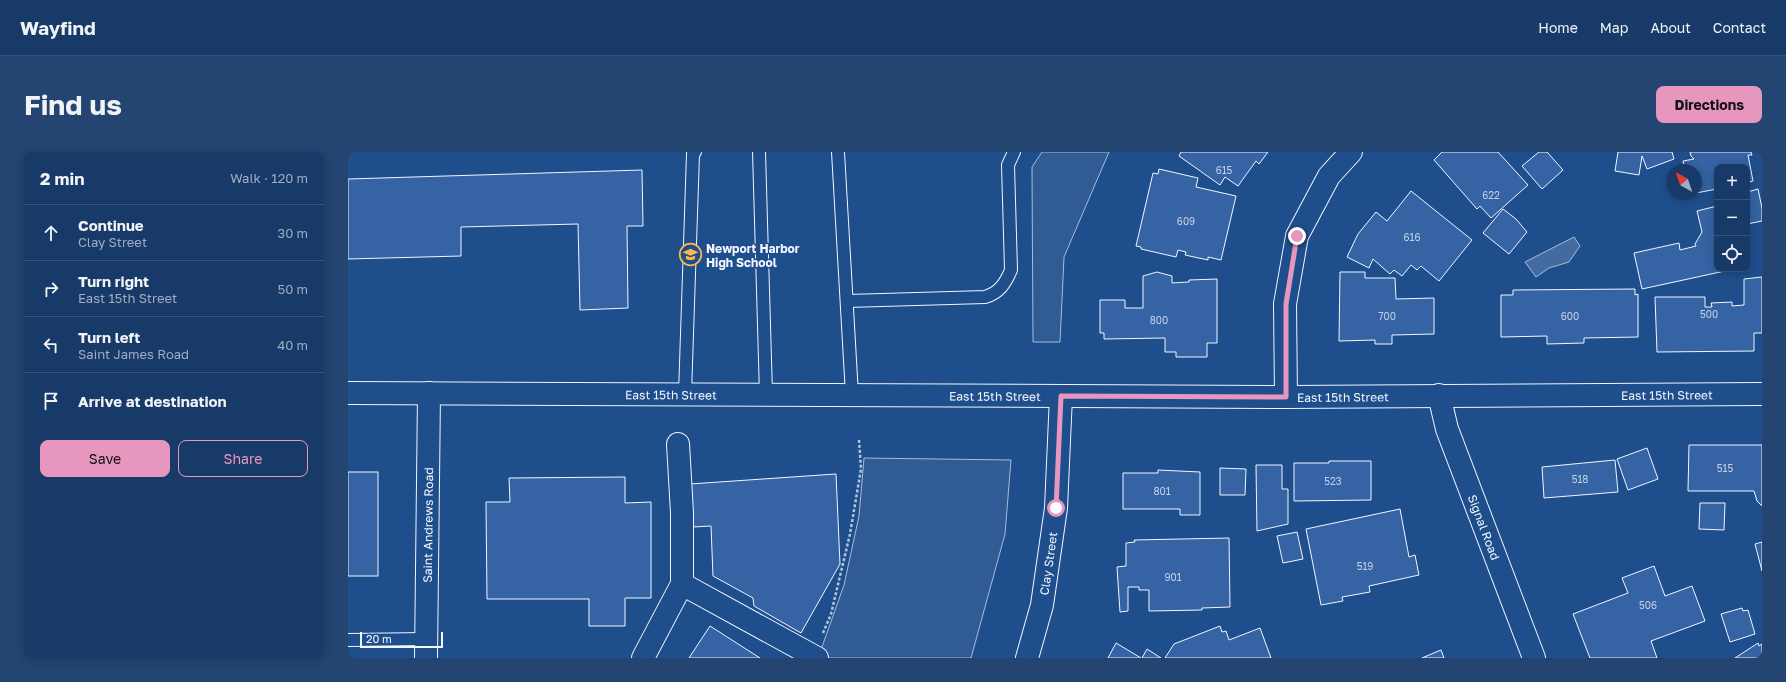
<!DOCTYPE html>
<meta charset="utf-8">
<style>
body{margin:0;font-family:"Golos Text",sans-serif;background:#244571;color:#f1f3f6}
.controls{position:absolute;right:12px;top:12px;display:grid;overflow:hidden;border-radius:8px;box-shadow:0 2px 10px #0003}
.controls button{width:36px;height:36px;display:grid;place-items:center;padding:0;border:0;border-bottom:1px solid #36547d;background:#173a69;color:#f1f3f6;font:20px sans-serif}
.compass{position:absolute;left:1318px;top:12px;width:36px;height:36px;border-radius:50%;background:#173a69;box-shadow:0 2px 10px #0003;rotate:320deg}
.scale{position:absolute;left:12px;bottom:10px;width:83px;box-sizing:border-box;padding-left:4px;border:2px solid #f2f6ff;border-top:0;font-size:11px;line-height:14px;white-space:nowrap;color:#f2f6ff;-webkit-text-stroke:3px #1f4e8c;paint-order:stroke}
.stop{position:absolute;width:12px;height:12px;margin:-9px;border:3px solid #e797bd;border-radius:50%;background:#fff}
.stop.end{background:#e797bd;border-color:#fff;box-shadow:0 1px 4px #0008}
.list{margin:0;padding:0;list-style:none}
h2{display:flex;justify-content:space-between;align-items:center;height:52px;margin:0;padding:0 16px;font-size:17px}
h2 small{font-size:13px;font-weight:400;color:#9eadc0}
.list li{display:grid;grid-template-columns:26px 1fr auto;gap:12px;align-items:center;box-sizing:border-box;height:56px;padding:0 16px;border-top:1px solid #36547d}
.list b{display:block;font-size:15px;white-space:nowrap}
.list p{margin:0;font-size:13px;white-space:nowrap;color:#9eadc0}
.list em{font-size:13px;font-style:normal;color:#9eadc0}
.actions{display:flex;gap:8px;padding:12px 16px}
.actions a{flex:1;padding:9px 0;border:1px solid #e797bd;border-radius:8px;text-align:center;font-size:14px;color:#e797bd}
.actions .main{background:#e797bd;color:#111}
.icon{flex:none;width:22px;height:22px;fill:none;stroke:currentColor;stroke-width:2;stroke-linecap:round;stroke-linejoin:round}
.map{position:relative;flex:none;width:1414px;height:506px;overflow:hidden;border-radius:8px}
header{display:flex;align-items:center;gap:24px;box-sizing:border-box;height:56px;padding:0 20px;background:#173a69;border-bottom:1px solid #36547d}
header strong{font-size:19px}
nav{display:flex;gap:22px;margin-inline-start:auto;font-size:14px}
.intro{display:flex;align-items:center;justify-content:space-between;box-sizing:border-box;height:96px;padding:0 24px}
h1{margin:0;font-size:28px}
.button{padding:10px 18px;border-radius:8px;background:#e797bd;color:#111;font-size:14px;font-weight:700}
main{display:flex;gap:24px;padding:0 24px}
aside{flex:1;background:#173a69;border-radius:8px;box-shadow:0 2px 10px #0003}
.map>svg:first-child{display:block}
.built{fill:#305b95;stroke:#a8bbd7}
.water{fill:#446ba0;stroke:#a8bbd7}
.building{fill:#3563a3;stroke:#f2f6ff}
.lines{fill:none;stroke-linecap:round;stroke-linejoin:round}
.lane-casing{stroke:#f2f6ff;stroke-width:14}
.street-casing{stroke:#f2f6ff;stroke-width:24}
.secondary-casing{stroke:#f2f6ff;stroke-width:24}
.path{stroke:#b3c4dc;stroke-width:2.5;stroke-dasharray:3 2;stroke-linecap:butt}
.lane{stroke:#1f4e8c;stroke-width:12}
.street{stroke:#1f4e8c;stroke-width:22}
.secondary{stroke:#1f4e8c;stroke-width:22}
.route{stroke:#e797bd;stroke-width:5}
.labels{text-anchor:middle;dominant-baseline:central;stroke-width:3;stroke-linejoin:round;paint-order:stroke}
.number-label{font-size:10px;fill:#c3d1e8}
.poi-label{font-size:12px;font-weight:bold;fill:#f2f6ff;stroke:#1f4e8c;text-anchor:start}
.street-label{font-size:12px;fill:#f2f6ff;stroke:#1f4e8c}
</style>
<header>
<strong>Wayfind</strong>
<nav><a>Home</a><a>Map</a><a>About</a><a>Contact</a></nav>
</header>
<div class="intro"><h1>Find us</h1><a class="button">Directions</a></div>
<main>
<aside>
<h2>2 min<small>Walk · 120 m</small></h2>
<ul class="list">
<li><svg class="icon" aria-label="ahead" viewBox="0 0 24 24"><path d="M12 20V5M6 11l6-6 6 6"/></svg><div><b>Continue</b><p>Clay Street</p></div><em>30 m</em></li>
<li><svg class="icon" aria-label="right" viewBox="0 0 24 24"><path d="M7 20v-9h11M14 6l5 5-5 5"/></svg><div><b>Turn right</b><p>East 15th Street</p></div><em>50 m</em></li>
<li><svg class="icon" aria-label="left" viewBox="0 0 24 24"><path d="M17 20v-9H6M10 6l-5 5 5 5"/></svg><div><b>Turn left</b><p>Saint James Road</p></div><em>40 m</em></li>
<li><svg class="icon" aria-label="arrive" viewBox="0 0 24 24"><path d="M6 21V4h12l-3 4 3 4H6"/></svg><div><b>Arrive at destination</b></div></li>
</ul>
<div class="actions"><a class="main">Save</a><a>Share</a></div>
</aside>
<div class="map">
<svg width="1414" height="506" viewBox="0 0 1414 506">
<rect width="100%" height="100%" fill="#1f4e8c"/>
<g class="built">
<path d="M694,0h67l-45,105 -4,85h-27l-1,-175z"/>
<path d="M516,306l147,2 -6,74 -34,124h-153l26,-73 15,-69z"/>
</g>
<path class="water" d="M1226,85l6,9 -11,16 -20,6 -13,9 -11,-15z"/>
<g class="building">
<path d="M833,0h87l-9,12 -3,-3 -18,25 -13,-9 -5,8 -41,-29z"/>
<path d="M1094,0h56l30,33 -37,33 -11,-12 -3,3 -43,-49z"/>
<path d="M1191,0h8l16,18 -21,19 -20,-23z"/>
<path d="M1270,0h54l2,7 -27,10 -5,-13 -3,19 -24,-4z"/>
<path d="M1342,0h61l1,3h-4l5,26 -6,2v-16h-30v22l-21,4v-23h-11l-2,-9 11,-2 -3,-3z"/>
<path d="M811,17l39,9 -2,9 40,9 -15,64 -13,-3v3l-23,-5 1,-3 -8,-2 -2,7 -35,-8v-2l-5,-1 17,-73 5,1z"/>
<path d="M294,18l1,56h-16l1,82 -48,2 -2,-86 -117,3v29l-113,3v-80z"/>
<path d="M1410,37l4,19v13l-15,3v-32z"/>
<path d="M1063,39l61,49 -33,41 -18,-15 -4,4 -6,-5 -9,11 -8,-6 -4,4 -17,-15 -4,9 -22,-11 11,-23 18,-22 11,9z"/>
<path d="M1369,54v63h17l-92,20 -8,-36 45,-10 1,7 16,-4 -1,-2 7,-12 -5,-21z"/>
<path d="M1155,57l13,10 11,13 -18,22 -26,-21z"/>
<path d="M809,120l15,4v7l17,-1v-2l28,-1v64h-10v14h-31v-5h-11v-14l-61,1v-6h-4v-33h25v8h18v-32z"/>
<path d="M992,120h25v6h30l1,21 38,-1v36l-42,1v9h-17v-4l-36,1z"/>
<path d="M1414,125v56h-8v18l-97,1 -2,-55h50v10h7l-1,-4 21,-1v4l12,-1v-26z"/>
<path d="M1287,137v6l3,-1v43l-54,1v5l-37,1v-8l-46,1v-42h12v-5z"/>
<path d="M1341,293h73v61l-5,-5 -3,-10h-66z"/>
<path d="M1299,296l11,31 -30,11 -11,-31z"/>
<path d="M1267,308l3,32 -74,6 -2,-31z"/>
<path d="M981,309h42v39l-77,1v-38h35z"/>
<path d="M908,313h26v24h6v35l-31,7z"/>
<path d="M872,316l26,1 -1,26h-25z"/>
<path d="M810,318l42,2v43h-20v-6h-57v-36h35z"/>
<rect x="0" y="320" width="30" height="104"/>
<path d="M488,322l4,90 -39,69 -47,-27 -1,-8 -40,-22 -2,-50 -18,1 -3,-43z"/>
<path d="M277,325v26l26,-1v96h-26v28h-36v-27h-102l-1,-97h24l-1,-24z"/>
<path d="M1352,351h25l-1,27 -25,-1z"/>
<path d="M1052,357l9,48 6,-2 4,20 -50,11 1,6 -28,5 1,4 -22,4 -15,-76z"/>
<path d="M949,380l6,27 -20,4 -6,-27z"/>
<path d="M881,386l1,69 -28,1v2l-53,1v-21h-10v-3h-11v24l-8,1 -3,-45 9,-1v-23l9,-1 -1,-2z"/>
<path d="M1414,390v29l-7,-27z"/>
<path d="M1306,414l11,30 27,-10 13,35 -54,20 6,17h-67l-17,-44 55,-21 -6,-15z"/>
<path d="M1394,456l1,3 5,-1 7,24 -25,8 -9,-28z"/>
<path d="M362,474l50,32h-71z"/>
<path d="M872,474l2,6 4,-1 3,9 31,-12 11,30h-106l9,-14z"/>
<path d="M768,491l25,15h-33z"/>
<path d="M1410,491l1,3 3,-2v14h-27z"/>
<path d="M799,497l14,9h-19z"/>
<path d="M1093,498l3,8h-22z"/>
</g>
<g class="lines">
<defs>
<g id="lane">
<path d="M411,0l7,242"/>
<path d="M490,0l14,243"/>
<path d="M499,149l138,-4c14,-4 20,-13 26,-27l-3,-105 6,-13"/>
<path d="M337,242l8,-240 2,-2"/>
<path d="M0,488l78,-1"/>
</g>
<g id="street">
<path id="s1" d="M1091,243l8,34 87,229"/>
<path d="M938,245l-1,-93 12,-68 32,-60 22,-24"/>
<path d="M334,432l135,74"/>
<path id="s2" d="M78,506l3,-265"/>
<path d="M295,506l39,-74v-71l-4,-69"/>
</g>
<g id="secondary">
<path id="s3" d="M0,241l938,4 476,-3"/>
<path id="s4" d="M679,506l15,-53 14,-97 5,-112"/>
</g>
</defs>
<use href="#lane" class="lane-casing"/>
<use href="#street" class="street-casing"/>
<use href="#secondary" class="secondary-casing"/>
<path class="path" d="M475,481l8,-19 19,-80 11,-65 -2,-29"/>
<use href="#lane" class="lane"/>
<use href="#street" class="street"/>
<use href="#secondary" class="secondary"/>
</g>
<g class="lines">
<path class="route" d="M708,356l5,-112 225,1v-93l11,-68"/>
</g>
<defs>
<symbol id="school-ring" viewBox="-11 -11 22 22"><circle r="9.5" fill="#1f4e8c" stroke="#ffb74d" stroke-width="1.5"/><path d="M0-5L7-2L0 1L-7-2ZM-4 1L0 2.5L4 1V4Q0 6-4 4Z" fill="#ffb74d"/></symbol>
</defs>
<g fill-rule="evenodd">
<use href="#school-ring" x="330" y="90" width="25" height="25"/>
</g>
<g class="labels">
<g class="number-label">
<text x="876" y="18">615</text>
<text x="1143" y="43">622</text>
<text x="838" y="69">609</text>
<text x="1064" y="85">616</text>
<text x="1361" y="162">500</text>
<text x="1039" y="164">700</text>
<text x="1222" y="164">600</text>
<text x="811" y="168">800</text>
<text x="1377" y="316">515</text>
<text x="1232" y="327">518</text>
<text x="985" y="329">523</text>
<text x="814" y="339">801</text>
<text x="1017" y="414">519</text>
<text x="825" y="425">901</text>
<text x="1300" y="453">506</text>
</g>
<g class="poi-label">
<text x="358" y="96">Newport Harbor<tspan x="358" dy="14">High School</tspan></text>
</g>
<g class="street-label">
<text stroke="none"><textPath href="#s3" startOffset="323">East 15th Street</textPath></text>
<text stroke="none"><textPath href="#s3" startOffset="1319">East 15th Street</textPath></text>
<text stroke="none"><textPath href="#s3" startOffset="647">East 15th Street</textPath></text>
<text stroke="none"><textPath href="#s3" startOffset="995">East 15th Street</textPath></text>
<text stroke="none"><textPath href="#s2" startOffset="133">Saint Andrews Road</textPath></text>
<text stroke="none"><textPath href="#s1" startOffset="140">Signal Road</textPath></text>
<text stroke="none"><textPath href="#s4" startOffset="97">Clay Street</textPath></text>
</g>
</g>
</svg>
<div class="controls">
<button>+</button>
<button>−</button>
<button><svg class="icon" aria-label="locate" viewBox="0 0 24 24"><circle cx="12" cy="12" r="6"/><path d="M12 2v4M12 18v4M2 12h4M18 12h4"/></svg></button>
</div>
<svg class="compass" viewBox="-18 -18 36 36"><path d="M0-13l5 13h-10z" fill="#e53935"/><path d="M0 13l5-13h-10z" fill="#9eadc0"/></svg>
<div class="scale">20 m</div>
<div class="stop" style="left:708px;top:356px"></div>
<div class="stop end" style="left:949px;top:84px"></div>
</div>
</main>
